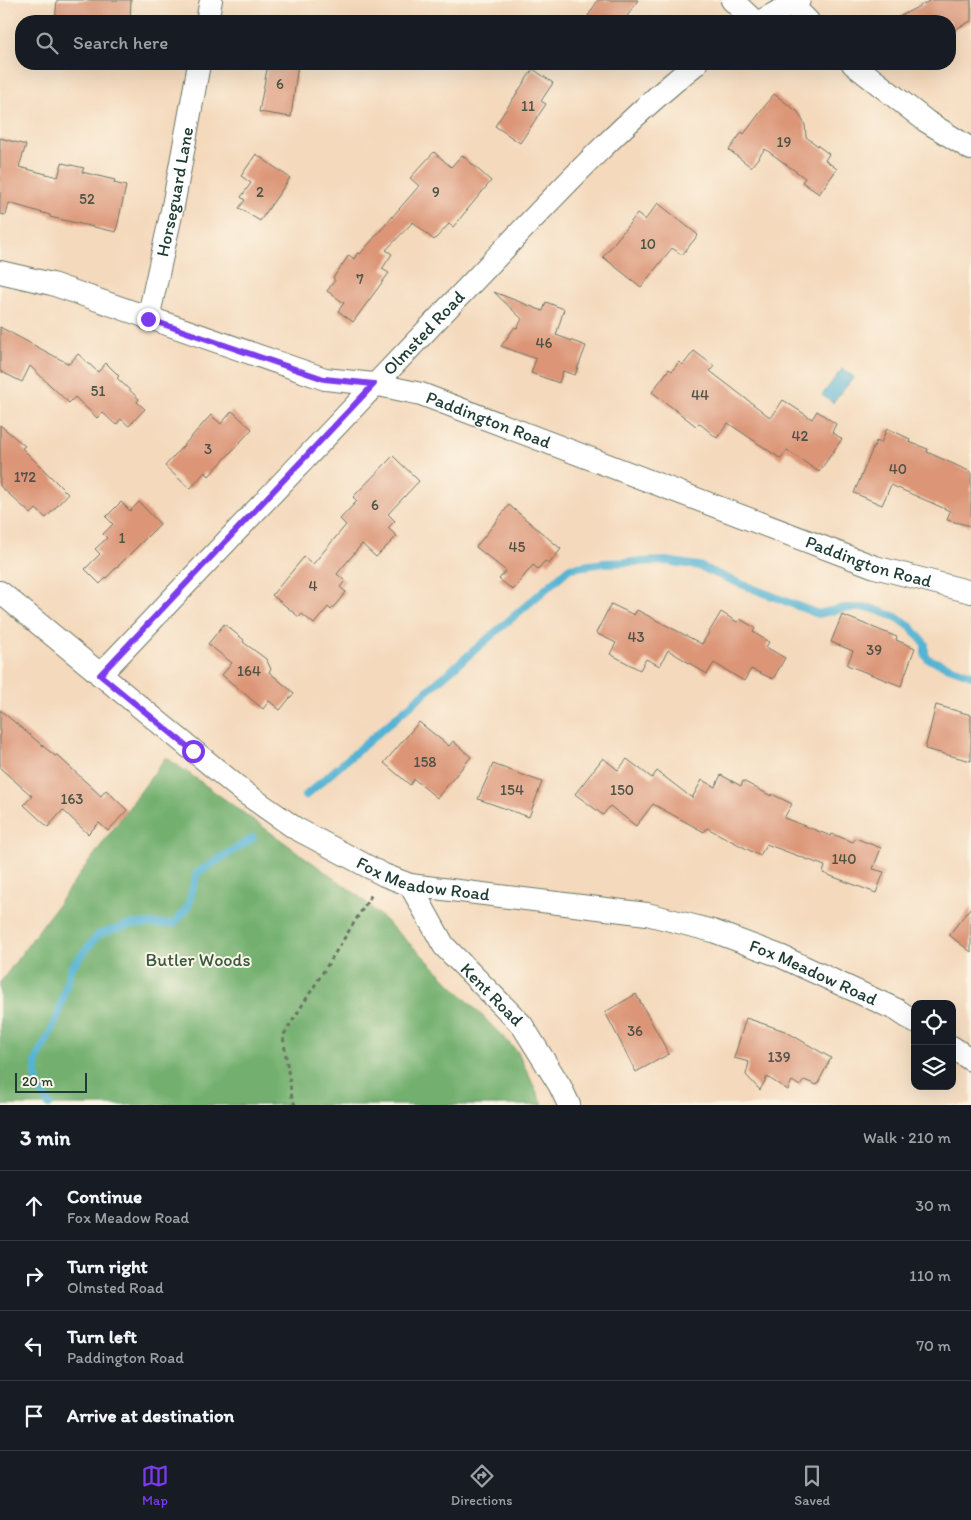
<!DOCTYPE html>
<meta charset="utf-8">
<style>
body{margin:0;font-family:Itim,sans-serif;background:#20242c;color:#f1f3f6}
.controls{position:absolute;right:15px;bottom:15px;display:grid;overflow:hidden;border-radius:10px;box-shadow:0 5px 20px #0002}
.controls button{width:45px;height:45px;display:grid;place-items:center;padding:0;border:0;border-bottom:1px solid #363941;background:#171b24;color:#f1f3f6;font:25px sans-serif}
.scale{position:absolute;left:15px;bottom:12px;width:72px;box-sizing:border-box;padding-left:5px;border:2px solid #1f3d34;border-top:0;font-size:14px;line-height:18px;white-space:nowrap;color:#1f3d34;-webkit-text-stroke:4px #fcf5e5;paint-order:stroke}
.stop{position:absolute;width:15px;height:15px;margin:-11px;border:4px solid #7c3aed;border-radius:50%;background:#fff}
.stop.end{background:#7c3aed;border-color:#fff;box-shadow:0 1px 5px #0008}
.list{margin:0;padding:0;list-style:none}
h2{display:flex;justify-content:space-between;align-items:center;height:65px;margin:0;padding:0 20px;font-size:21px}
h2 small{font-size:16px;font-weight:400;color:#9ea1a6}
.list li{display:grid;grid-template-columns:32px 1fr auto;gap:15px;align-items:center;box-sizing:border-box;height:70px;padding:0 20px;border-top:1px solid #363941}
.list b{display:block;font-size:19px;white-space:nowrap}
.list p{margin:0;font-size:16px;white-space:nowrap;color:#9ea1a6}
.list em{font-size:16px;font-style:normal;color:#9ea1a6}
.icon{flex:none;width:28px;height:28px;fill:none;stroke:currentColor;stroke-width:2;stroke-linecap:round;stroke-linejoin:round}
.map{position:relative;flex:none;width:971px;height:1105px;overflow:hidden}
.search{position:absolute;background:#171b24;box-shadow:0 5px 20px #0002;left:15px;right:15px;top:15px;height:55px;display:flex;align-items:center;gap:12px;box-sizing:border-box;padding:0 18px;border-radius:20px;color:#9ea1a6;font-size:19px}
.sheet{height:345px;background:#171b24}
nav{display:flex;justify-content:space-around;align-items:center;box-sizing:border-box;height:70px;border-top:1px solid #363941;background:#171b24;font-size:14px;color:#9ea1a6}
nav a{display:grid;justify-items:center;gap:2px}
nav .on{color:#7c3aed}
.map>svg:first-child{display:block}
.forest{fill:#73b070;stroke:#497652}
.water{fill:#54b3d3;stroke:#3a7884}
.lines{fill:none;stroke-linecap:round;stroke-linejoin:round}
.stream{stroke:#54b3d3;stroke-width:8}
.building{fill:#dc9577}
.minor-casing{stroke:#6a7464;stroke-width:24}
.path{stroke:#6a7464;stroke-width:3;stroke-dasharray:4 4;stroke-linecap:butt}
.minor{stroke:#fff;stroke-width:22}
.route{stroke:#7c3aed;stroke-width:6}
.labels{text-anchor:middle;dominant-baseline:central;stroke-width:4;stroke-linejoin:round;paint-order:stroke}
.number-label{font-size:15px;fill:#4e5345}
.street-label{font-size:18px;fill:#1f3d34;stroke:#fcf5e5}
.park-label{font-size:18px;fill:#355a44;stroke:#fcf5e5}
</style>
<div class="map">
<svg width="971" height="1105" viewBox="0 0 971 1105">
<rect width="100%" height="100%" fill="#fcf5e5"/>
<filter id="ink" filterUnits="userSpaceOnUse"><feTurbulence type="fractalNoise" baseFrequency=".02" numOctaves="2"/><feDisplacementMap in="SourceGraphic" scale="10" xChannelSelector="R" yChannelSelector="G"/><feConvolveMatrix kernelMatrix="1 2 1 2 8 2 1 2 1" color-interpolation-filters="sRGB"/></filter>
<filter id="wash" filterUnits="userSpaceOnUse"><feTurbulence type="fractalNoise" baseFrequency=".0096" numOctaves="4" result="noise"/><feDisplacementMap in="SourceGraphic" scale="20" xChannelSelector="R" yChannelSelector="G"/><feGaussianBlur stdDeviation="1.12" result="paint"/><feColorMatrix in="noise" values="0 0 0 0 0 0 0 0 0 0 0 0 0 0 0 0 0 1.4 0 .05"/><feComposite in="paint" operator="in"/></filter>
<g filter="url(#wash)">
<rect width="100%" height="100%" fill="#f4d9bc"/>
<path class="forest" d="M166,757l194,140 65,61 92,93 26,54h-543v-122z"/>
<path class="water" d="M842,369l12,8 -21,26 -11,-8z"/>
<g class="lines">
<g class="stream">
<path d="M305,796l265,-228 34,-5 62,-2 33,5 32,14 87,34 26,-6h27l25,9 15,10 14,17v10l3,5 43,16"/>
<path d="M49,1105l-13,-22v-22l21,-42 14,-51 28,-34 33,-10h42l14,-17 9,-34 56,-35"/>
</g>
</g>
<g id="blocks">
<g class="building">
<path d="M57,0h74l-1,21h-75z"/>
<path d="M598,0h40l-14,21h-39z"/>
<path d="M931,0h40v21l-21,11v-11h-59z"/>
<path d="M268,64h30l-7,53 -32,-5z"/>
<path d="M533,69l20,14 -12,18 5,3 -26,39 -25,-17z"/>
<path d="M774,94l24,18 7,13 1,12 23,17 -4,6 12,9 -18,25 -17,-12 3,-4 -40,-29 -14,18 -22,-17 13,-18 2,2z"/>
<path d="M0,138l26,7 -7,22 39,10 4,-14 22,5 -2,4 33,8 -1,3 12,3 -10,46 -66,-15v-2l-41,-12 -3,12 -6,-1z"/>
<path d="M434,152l17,15 11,-12 29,26 -38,46 -4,-3 -15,16 -21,-18 -27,28 6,4 -10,15 7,4 -36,49 -15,-11 6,-8 -17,-12 8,-11 -2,-2 16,-23 5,4 4,-7 2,2 59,-68 -9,-8z"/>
<path d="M256,154l34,24 -30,43 -21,-13 6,-8 -4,-3 10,-14 -10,-7z"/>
<path d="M658,203l40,32 -16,20 -10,-7 -31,39 -38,-30 34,-43 8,6z"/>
<path d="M494,292l49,19 3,-9 18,7 -8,26 30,11 -11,29 -12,-4 -4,12 -28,-10 5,-14 -35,-13 14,-19 2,1 5,-9z"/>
<path d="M0,327l69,37 9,-10 20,18 8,-9 13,13 -2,2 22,21 -2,3 8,7 -16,17 -8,-7 -5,6 -14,-13 -5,6 -22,-21 -6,6 -39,-37 -8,16 -22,-11z"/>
<path d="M694,351l20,15 -4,5 61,47 12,-18 29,19 5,-8 19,13 -4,8 10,7 -23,33 -32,-22 -6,9 -53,-36 -11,15 -18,-15 -3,3 -44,-34 17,-23 3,2 7,-9 4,3z"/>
<path d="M232,411l20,18 -43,47 -4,-4 -15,17 -25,-23 46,-51 10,9z"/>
<path d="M0,425l25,21 -3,2 46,46 -22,24 -10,-9 -5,5 -31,-28z"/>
<path d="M887,428l23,11 -1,3 19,7 -1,3 44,20v54l-24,-6 3,-9 -59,-26 -9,20 -28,-12 22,-52 5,2z"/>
<path d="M393,456l26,25 -31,33 7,7 -7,7 9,8 -21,21 -14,-13 -25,30 8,7 -5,6 6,5 -15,18 -3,-3 -14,17 -12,-10 -3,3 -27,-22 32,-38 9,7 33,-39 -6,-6 17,-18 -4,-4z"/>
<path d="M121,502l9,9 9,-9 21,22 -60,60 -15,-15 15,-15 -5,-5 12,-11 -4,-4 10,-10 -7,-7z"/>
<path d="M509,505l52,44 -12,15 -4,-3 -7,8 -5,-4 -20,25 -14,-11 7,-8 -30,-24z"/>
<path d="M611,604l23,11 3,-5 65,34 19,-32 16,10 3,-3 15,9 -2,4 16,10 -3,5 19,11 -12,21 -22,-10 -7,12 -30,-18 -7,11 -39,-24 -8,16 -14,-7 -6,11 -30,-16 6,-11 -20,-10z"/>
<path d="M842,615l55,22 -1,3 19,8 -14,38 -54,-21 6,-14 -22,-9z"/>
<path d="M224,624l20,16 -1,2 23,17 5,10 -2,3 25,21 -14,17 -11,-9 -6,8 -41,-34 10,-12 -24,-19z"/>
<path d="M936,705l35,10v46l-46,-12z"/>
<path d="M0,710l55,46 2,-1 44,41 5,-6 21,20 -19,21 -9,-8 -11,11 -25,-24 -15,17 -24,-22 8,-9 -32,-28z"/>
<path d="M419,722l30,24 4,-5 18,16 -34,41 -23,-19 -4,6 -26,-22z"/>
<path d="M603,758l15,12 9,-11 25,19 5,-7 35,27 10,-18 13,7 6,-12 20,11 2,-5 28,15 1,-2 20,10 -8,14 47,18 1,-2 21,8 2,-4 26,10 -8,21 11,3 -8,21 -53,-20 2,-7 -59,-22 -6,12 -53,-28 -3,4 -51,-28 -17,22 -26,-20 -7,9 -28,-21z"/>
<path d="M493,764l49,18 -13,35 -51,-18z"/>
<path d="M971,907v45l-22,-17z"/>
<path d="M636,994l33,60 -33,18 -31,-60z"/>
<path d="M746,1018l39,13 46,27 -14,27 -13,-5 -4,6 -8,-5 -4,9 -21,-13 -7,13 -14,-15 3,-13 -15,-4z"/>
</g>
</g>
</g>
<g filter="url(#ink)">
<use href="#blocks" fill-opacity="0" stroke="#6a7464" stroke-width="1"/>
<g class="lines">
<defs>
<g id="minor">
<path d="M732,0l22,21"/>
<path d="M791,4l17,17"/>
<path d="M207,21l4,-21"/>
<path d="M761,21l38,-21"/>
<path d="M853,64l73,57 45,28"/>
<path id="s1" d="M0,272l52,12 273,95 49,5 47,10 454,173 96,25"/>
<path id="s2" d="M148,319l25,-113 26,-142"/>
<path id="s3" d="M0,592l245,201 50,35 89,47 26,10 237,29 66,17 67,25 117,54 18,12"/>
<path id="s4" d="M100,675c121,-129 243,-258 366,-386 74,-77 146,-158 230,-225"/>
<path id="s5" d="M410,885l34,61 78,79 38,61 9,19"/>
<path d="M952,1047l19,13"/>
</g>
</defs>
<use href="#minor" class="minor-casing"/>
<path class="path" d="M295,1105l-3,-7 -9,-62 89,-142"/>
<use href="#minor" class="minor"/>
</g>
</g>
<g class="lines" filter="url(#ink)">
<path class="route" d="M148,319l176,60 50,5 -274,291 93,76"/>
</g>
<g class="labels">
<g class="number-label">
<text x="280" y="84">6</text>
<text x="528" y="106">11</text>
<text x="784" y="142">19</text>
<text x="260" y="192">2</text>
<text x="436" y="192">9</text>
<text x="87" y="199">52</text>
<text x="648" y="244">10</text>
<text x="360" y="279">7</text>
<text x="544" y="343">46</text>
<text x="98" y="391">51</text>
<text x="700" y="395">44</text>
<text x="800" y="436">42</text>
<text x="208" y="449">3</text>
<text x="898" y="469">40</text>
<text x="25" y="477">172</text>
<text x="375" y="505">6</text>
<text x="122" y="538">1</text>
<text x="517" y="547">45</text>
<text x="313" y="586">4</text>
<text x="636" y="637">43</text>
<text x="874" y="650">39</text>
<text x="249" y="671">164</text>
<text x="425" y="762">158</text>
<text x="512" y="790">154</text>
<text x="622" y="790">150</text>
<text x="72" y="799">163</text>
<text x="844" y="859">140</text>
<text x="635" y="1031">36</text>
<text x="779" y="1057">139</text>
</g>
<g class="street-label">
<text stroke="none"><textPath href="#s2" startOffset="130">Horseguard Lane</textPath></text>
<text stroke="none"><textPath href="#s4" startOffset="471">Olmsted Road</textPath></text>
<text stroke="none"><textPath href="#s1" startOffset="512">Paddington Road</textPath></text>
<text stroke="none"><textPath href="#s1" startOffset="918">Paddington Road</textPath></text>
<text stroke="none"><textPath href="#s3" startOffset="518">Fox Meadow Road</textPath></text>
<text stroke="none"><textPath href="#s3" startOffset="922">Fox Meadow Road</textPath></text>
<text stroke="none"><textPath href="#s5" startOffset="138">Kent Road</textPath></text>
</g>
<g class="park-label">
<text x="198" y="960">Butler Woods</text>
</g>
</g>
</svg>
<div class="controls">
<button><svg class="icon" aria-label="locate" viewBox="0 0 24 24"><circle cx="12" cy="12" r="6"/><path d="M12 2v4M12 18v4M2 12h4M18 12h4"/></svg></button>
<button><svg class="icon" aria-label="layers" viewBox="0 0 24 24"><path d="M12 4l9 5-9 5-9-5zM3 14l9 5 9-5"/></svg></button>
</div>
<div class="scale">20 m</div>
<div class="stop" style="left:193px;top:751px"></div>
<div class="stop end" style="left:148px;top:319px"></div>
<div class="search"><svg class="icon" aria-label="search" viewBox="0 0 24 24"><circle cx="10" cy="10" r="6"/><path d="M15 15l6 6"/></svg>Search here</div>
</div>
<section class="sheet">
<h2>3 min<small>Walk · 210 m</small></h2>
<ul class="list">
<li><svg class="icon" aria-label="ahead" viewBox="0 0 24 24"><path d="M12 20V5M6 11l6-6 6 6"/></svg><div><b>Continue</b><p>Fox Meadow Road</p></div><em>30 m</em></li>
<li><svg class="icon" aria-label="right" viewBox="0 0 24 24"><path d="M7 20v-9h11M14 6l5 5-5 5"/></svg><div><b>Turn right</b><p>Olmsted Road</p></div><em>110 m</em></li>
<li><svg class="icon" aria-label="left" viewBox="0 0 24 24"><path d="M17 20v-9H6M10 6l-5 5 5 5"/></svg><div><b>Turn left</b><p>Paddington Road</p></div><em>70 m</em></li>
<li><svg class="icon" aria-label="arrive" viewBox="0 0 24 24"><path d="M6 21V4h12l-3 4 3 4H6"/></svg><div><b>Arrive at destination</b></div></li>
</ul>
</section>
<nav>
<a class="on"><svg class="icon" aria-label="map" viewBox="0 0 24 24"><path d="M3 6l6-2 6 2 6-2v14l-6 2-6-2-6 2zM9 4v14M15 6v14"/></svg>Map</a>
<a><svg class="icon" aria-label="directions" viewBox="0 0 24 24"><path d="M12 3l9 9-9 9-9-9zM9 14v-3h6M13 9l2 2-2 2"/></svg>Directions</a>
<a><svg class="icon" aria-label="saved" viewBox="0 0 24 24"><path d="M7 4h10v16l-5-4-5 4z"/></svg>Saved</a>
</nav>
